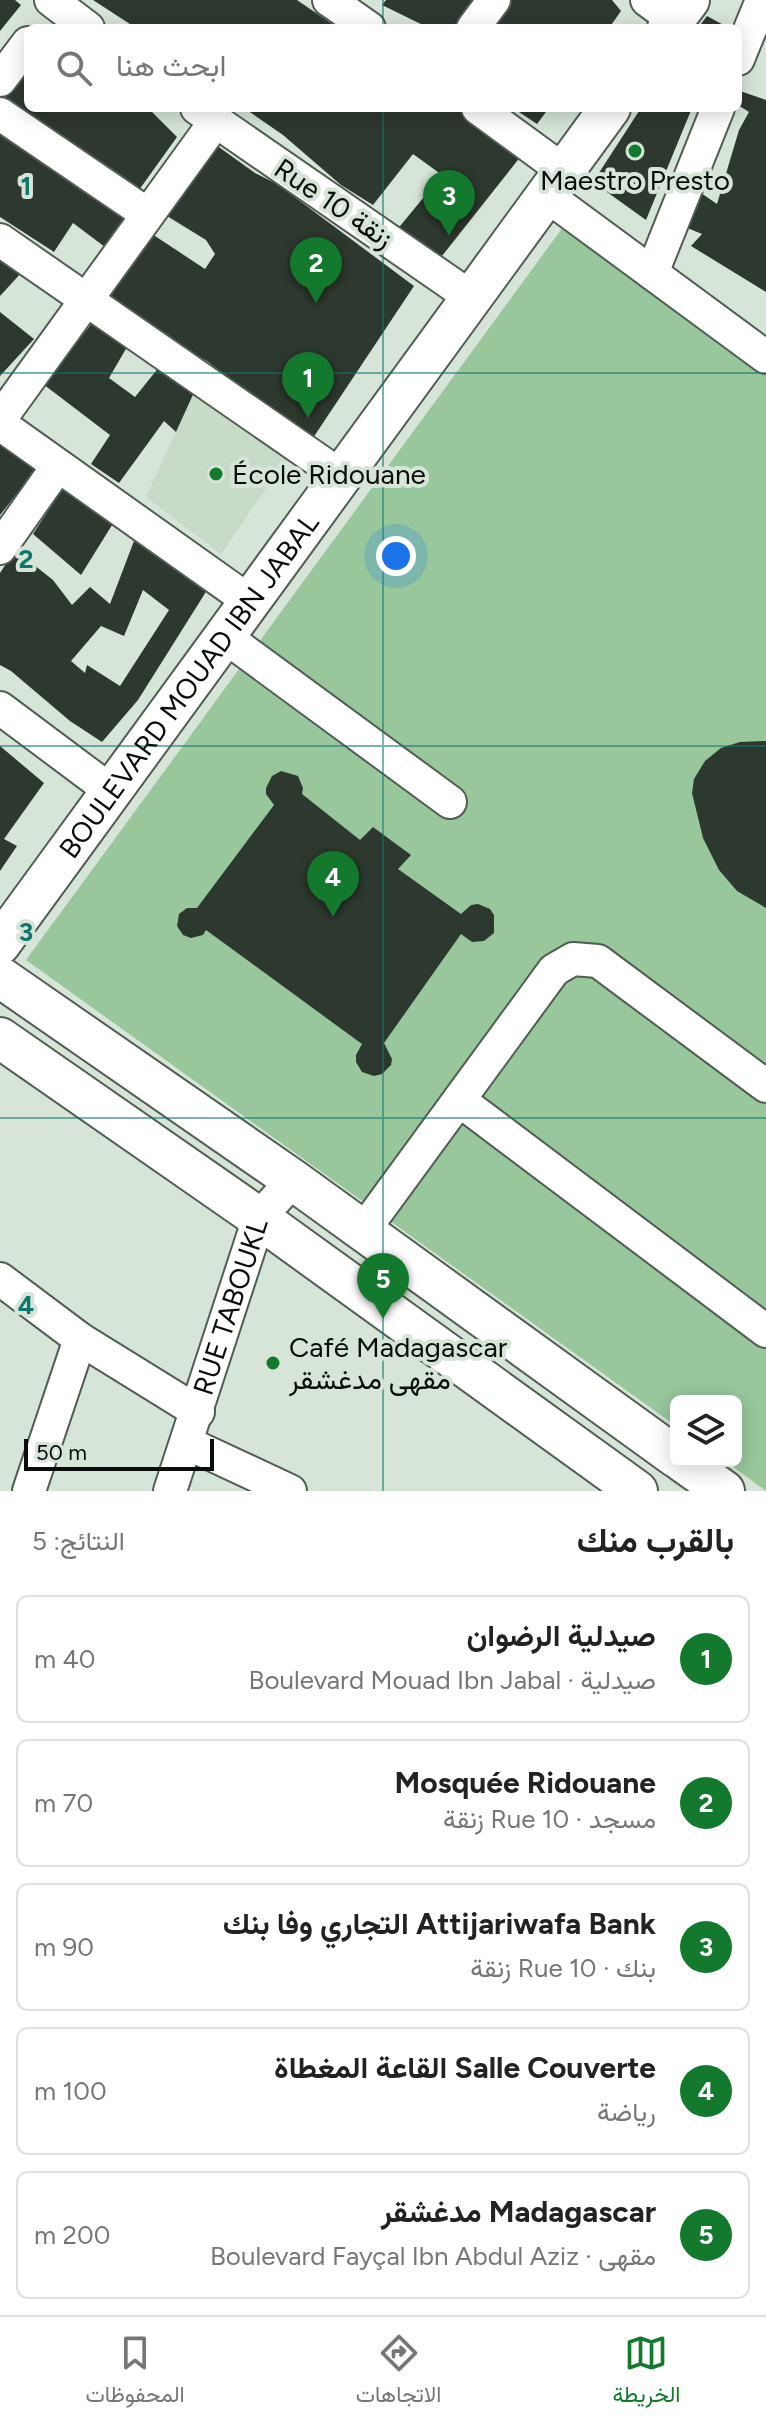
<!DOCTYPE html>
<html lang="ar">
<meta charset="utf-8">
<style>
body{margin:0;font-family:Figtree,Vazirmatn,sans-serif;background:#f6f6f6;color:#222;direction:rtl}
.controls{position:absolute;right:24px;bottom:24px;display:grid;overflow:hidden;border-radius:12px;box-shadow:0 4px 20px #0003}
.controls button{width:72px;height:72px;display:grid;place-items:center;padding:0;border:0;border-bottom:2px solid #e0e0e0;background:#fff;color:#222;font:40px sans-serif}
.scale{position:absolute;left:24px;bottom:20px;width:190px;box-sizing:border-box;padding-left:8px;border:4px solid #0a0e0a;border-top:0;font-size:22px;line-height:28px;white-space:nowrap;color:#0a0e0a;-webkit-text-stroke:6px #d7e5d8;paint-order:stroke}
.you{position:absolute;left:396px;top:556px;width:28px;height:28px;margin:-20px;border:6px solid #fff;border-radius:50%;background:#1a73e8;box-shadow:0 0 0 12px #1a73e833}
.badge{display:grid;place-items:center;width:52px;height:52px;border-radius:50%;background:#137a2d;color:#fff;font-size:26px;font-weight:700}
.pin{position:absolute;translate:-50% -66px;filter:drop-shadow(0 2px 4px #0008)}
.pin::after{content:'';position:absolute;top:42px;width:28px;height:24px;background:inherit;clip-path:polygon(0 0,100% 0,50% 100%)}
.list{margin:0;padding:0;list-style:none}
h2{display:flex;justify-content:space-between;align-items:center;height:104px;margin:0;padding:0 32px;font-size:34px}
h2 small{font-size:26px;font-weight:400;color:#767676}
.list li{display:grid;grid-template-columns:52px 1fr auto;gap:24px;align-items:center;box-sizing:border-box;height:128px;margin:0 16px 16px;padding:0 16px;border:2px solid #e0e0e0;border-radius:12px}
.list b{display:block;font-size:30px;white-space:nowrap}
.list p{margin:0;font-size:26px;white-space:nowrap;color:#767676}
.list em{font-size:26px;font-style:normal;color:#767676}
.icon{flex:none;width:44px;height:44px;fill:none;stroke:currentColor;stroke-width:2;stroke-linecap:round;stroke-linejoin:round}
.map{position:relative;flex:none;width:766px;height:1491px;overflow:hidden;direction:ltr}
.search{position:absolute;background:#fff;box-shadow:0 4px 20px #0003;left:24px;right:24px;top:24px;height:88px;display:flex;align-items:center;gap:20px;box-sizing:border-box;padding:0 28px;border-radius:12px;color:#767676;font-size:30px}
.sheet{height:824px;background:#fff}
nav{display:flex;justify-content:space-around;align-items:center;box-sizing:border-box;height:112px;border-top:2px solid #e0e0e0;background:#fff;font-size:22px;color:#767676}
nav a{display:grid;justify-items:center;gap:4px}
nav .on{color:#137a2d}
.map>svg:first-child{display:block}
.built{fill:#c7dbc8}
.green{fill:#97c79b}
.building{fill:#2d382e;fill-rule:evenodd}
.lines{fill:none;stroke-linecap:round;stroke-linejoin:round}
.minor-casing{stroke:#515d52;stroke-width:36}
.major-casing{stroke:#515d52;stroke-width:44}
.minor{stroke:#fff;stroke-width:32}
.major{stroke:#fff;stroke-width:40}
.grid{fill:none;stroke:#0f766e;stroke-width:2;stroke-opacity:0.55}
.poi-dot{fill:#137a2d;stroke:#d7e5d8;stroke-width:3}
.labels{text-anchor:middle;dominant-baseline:central;stroke-width:8;stroke-linejoin:round;paint-order:stroke}
.poi-label{font-size:28px;fill:#0a0e0a;stroke:#d7e5d8;text-anchor:start}
.street-label{font-size:28px;fill:#0a0e0a;stroke:#d7e5d8}
.grid-label{font-size:26px;text-anchor:middle;font-weight:bold;fill:#0f766e;stroke:#d7e5d8;stroke-width:8;stroke-linejoin:round;paint-order:stroke}
</style>
<div class="map">
<svg width="766" height="1491" viewBox="0 0 766 1491">
<rect width="100%" height="100%" fill="#d7e5d8"/>
<path class="built" d="M196,388l95,64 -70,102 -75,-57z"/>
<path class="green" d="M566,223l200,145v1123l-41,-30h11v-60h-60v25l-650,-466z"/>
<g class="building">
<path d="M0,0h15l6,5 -21,26z"/>
<path d="M93,0h204l41,28h-202z"/>
<path d="M386,0h87l-16,28h-28l-47,-23z"/>
<path d="M504,0h108l9,11 -12,17h-125z"/>
<path d="M707,16l22,12h-31z"/>
<path d="M28,69v39h120l29,29 -38,53 -137,-92z"/>
<path d="M740,91l26,9v192l-75,-46 11,-12 -17,-7 16,-34 16,11 22,-74 10,-18 -11,-7z"/>
<path d="M244,108h214l63,48 -83,105 -42,-30 46,-56 -29,-21 -40,51 -32,-20 -58,-50z"/>
<path d="M513,108h36l-12,16z"/>
<path d="M641,108h51l-46,112 -53,-38z"/>
<path d="M0,121l128,92 -23,34 -32,-24 -19,29 -54,-35z"/>
<path d="M216,145l39,28 22,11 137,102 -103,155 -104,-80 -40,-20 -30,-26 -30,-19 31,-38 14,-24 53,35 10,-15 -9,-14 -39,-24z"/>
<path d="M0,258l22,14 -22,24z"/>
<path d="M0,312l34,27 -34,37z"/>
<path d="M93,322l34,25 -18,31 26,19 29,-36 32,27 -20,44 -12,-11 -45,62 -28,-19 19,-29 -67,-51z"/>
<path d="M0,442l41,21 -41,52z"/>
<path d="M65,485l52,32 -36,58 -48,-41z"/>
<path d="M134,541l75,46 -71,113 -36,42 -32,-21 -59,-50 -11,-6v-92l15,-23 38,30 19,25 18,-18 20,17zM143,590l26,20 -49,76 -33,-21 -2,8 -14,-12 30,-35 23,10z"/>
<path d="M766,741v167l-29,-17 -18,-21 -16,-32 -11,-45 2,-14 11,-18 16,-13 19,-6z"/>
<path d="M0,746l44,37 -40,56 13,7 -17,25z"/>
<path d="M281,771l17,5 5,12 -1,6 58,46 13,-13 38,28 -13,14 63,45 10,-9 7,-1 12,5 4,6v18l-10,8 -12,1 -11,-8 -77,109 8,16 -1,6 -9,9 -8,2 -12,-4 -6,-10v-7l6,-11 -156,-114 -3,5 -12,3 -8,-3 -6,-9 2,-12 8,-6h10l77,-103 -8,-11v-6l6,-12z"/>
</g>
<g class="lines">
<defs>
<g id="minor">
<path d="M51,0l37,28"/>
<path d="M329,0l40,28"/>
<path d="M647,0l27,20"/>
<path d="M473,28l21,-28"/>
<path d="M738,59l24,-59"/>
<path d="M0,80l28,-37"/>
<path d="M197,108l275,190"/>
<path d="M478,108l86,63"/>
<path d="M0,114l147,100"/>
<path d="M546,195l220,162"/>
<path d="M0,240l341,236"/>
<path d="M652,273l66,-165"/>
<path d="M0,419l215,-297"/>
<path d="M0,424l249,177"/>
<path d="M0,548l58,-82"/>
<path d="M224,636l226,166"/>
<path d="M0,708l111,83"/>
<path d="M459,1100l307,231"/>
<path d="M363,1231l191,-261 19,-11 25,2 168,125"/>
<path d="M0,1279l80,60 118,73"/>
<path d="M187,1443l103,48"/>
<path d="M29,1491l51,-152"/>
<path id="s1" d="M170,1491l89,-273 34,-38"/>
</g>
<g id="major">
<path d="M668,28l21,-28"/>
<path id="s2" d="M0,944l610,-836"/>
<path d="M0,977l293,203 383,277"/>
<path d="M0,1038l259,180 378,273"/>
<path d="M682,1461l42,30"/>
</g>
</defs>
<use href="#minor" class="minor-casing"/>
<use href="#major" class="major-casing"/>
<use href="#minor" class="minor"/>
<use href="#major" class="major"/>
</g>
<path class="grid" d="M383,0v28M383,108v1383M0,373h766M0,746h766M0,1118h766"/>
<g class="poi-dot">
<circle cx="635" cy="151" r="8"/>
<circle cx="216" cy="474" r="8"/>
<circle cx="273" cy="1363" r="8"/>
</g>
<g class="labels">
<g class="poi-label">
<text x="635" y="180" text-anchor="middle">Maestro Presto</text>
<text x="232" y="474">École Ridouane</text>
<text x="289" y="1347">Café Madagascar<tspan x="289" dy="32">مقهى مدغشقر</tspan></text>
</g>
<g class="street-label">
<text transform="translate(334 203) rotate(34)">Rue 10 زنقة</text>
<text stroke="none"><textPath href="#s2" startOffset="320">BOULEVARD MOUAD IBN JABAL</textPath></text>
<text stroke="none"><textPath href="#s1" startOffset="194">RUE TABOUKL</textPath></text>
</g>
</g>
<g class="grid-label">
<text x="26" y="195">1</text>
<text x="26" y="568">2</text>
<text x="26" y="941">3</text>
<text x="26" y="1314">4</text>
</g>
</svg>
<div class="controls">
<button><svg class="icon" aria-label="layers" viewBox="0 0 24 24"><path d="M12 4l9 5-9 5-9-5zM3 14l9 5 9-5"/></svg></button>
</div>
<div class="scale">50 m</div>
<div class="you"></div>
<div class="pin badge" style="left:308px;top:418px">1</div>
<div class="pin badge" style="left:316px;top:303px">2</div>
<div class="pin badge" style="left:449px;top:236px">3</div>
<div class="pin badge" style="left:333px;top:917px">4</div>
<div class="pin badge" style="left:383px;top:1319px">5</div>
<div class="search"><svg class="icon" aria-label="search" viewBox="0 0 24 24"><circle cx="10" cy="10" r="6"/><path d="M15 15l6 6"/></svg>ابحث هنا</div>
</div>
<section class="sheet">
<h2>بالقرب منك<small>النتائج: 5</small></h2>
<ul class="list">
<li><span class="badge">1</span><div><b>صيدلية الرضوان</b><p>صيدلية · Boulevard Mouad Ibn Jabal</p></div><em>40 m</em></li>
<li><span class="badge">2</span><div><b>Mosquée Ridouane</b><p>مسجد · Rue 10 زنقة</p></div><em>70 m</em></li>
<li><span class="badge">3</span><div><b>Attijariwafa Bank التجاري وفا بنك</b><p>بنك · Rue 10 زنقة</p></div><em>90 m</em></li>
<li><span class="badge">4</span><div><b>Salle Couverte القاعة المغطاة</b><p>رياضة</p></div><em>100 m</em></li>
<li><span class="badge">5</span><div><b>Madagascar مدغشقر</b><p>مقهى · Boulevard Fayçal Ibn Abdul Aziz</p></div><em>200 m</em></li>
</ul>
</section>
<nav>
<a class="on"><svg class="icon" aria-label="map" viewBox="0 0 24 24"><path d="M3 6l6-2 6 2 6-2v14l-6 2-6-2-6 2zM9 4v14M15 6v14"/></svg>الخريطة</a>
<a><svg class="icon" aria-label="directions" viewBox="0 0 24 24"><path d="M12 3l9 9-9 9-9-9zM9 14v-3h6M13 9l2 2-2 2"/></svg>الاتجاهات</a>
<a><svg class="icon" aria-label="saved" viewBox="0 0 24 24"><path d="M7 4h10v16l-5-4-5 4z"/></svg>المحفوظات</a>
</nav>
